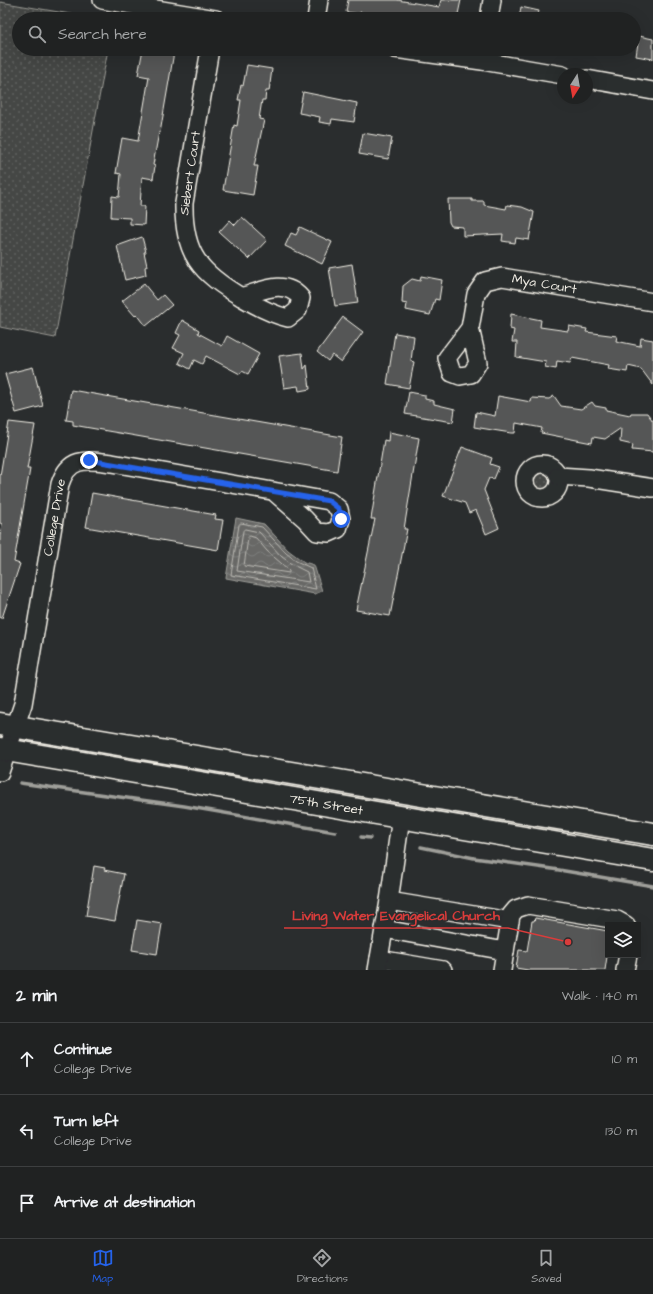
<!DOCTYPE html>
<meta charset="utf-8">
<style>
body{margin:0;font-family:"Architects Daughter",sans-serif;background:#282a2a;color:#f1f3f6}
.controls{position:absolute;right:12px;bottom:12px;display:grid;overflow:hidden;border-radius:0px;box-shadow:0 4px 16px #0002}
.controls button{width:36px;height:36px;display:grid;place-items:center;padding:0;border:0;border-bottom:1px solid #3d3f40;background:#202222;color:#f1f3f6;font:20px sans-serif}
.compass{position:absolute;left:557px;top:68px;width:36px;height:36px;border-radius:50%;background:#202222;box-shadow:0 4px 16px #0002;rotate:191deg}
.stop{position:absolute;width:12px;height:12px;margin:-9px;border:3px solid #2563eb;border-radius:50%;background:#fff}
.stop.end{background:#2563eb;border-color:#fff;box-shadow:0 1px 4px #0008}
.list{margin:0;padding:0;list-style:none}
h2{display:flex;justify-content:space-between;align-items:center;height:52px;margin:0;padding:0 16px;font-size:17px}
h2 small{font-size:13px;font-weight:400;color:#a2a4a5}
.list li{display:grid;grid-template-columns:26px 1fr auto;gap:12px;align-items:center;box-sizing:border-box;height:72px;padding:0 16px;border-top:1px solid #3d3f40}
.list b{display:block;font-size:15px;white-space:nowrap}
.list p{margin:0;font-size:13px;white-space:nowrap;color:#a2a4a5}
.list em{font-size:13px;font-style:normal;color:#a2a4a5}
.icon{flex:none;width:22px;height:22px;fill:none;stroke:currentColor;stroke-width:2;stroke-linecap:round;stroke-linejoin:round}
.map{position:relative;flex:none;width:653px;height:970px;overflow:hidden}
.search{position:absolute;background:#202222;box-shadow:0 4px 16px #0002;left:12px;right:12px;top:12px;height:44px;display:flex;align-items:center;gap:10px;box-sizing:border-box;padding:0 14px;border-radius:22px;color:#a2a4a5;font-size:15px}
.sheet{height:268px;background:#202222}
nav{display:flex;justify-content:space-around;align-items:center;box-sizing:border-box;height:56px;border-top:1px solid #3d3f40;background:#202222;font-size:11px;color:#a2a4a5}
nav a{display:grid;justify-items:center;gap:2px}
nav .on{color:#2563eb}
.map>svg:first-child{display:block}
.grass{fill:url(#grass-dots);stroke:#9c9c96}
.water{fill:url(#water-waves);stroke:#9f9f9a}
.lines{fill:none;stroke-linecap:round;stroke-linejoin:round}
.shore{stroke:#bcbab4;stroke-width:1}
.stream{stroke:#9f9f9a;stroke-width:3.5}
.building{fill:#555756;stroke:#f4f1e8}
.minor-casing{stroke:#f4f1e8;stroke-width:20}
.major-casing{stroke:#f4f1e8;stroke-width:25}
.minor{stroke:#2a2d2e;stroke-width:17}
.major{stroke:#2a2d2e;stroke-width:22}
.route{stroke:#2563eb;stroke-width:5}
.labels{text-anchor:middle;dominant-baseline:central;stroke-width:3;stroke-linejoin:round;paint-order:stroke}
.street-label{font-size:13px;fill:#f4f1e8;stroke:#2a2d2e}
.leader{fill:none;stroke:#d93c3b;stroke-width:1.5}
.callout-dot{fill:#d93c3b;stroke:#2a2d2e;stroke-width:1.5}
.callout-label{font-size:14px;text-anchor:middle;font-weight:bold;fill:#d93c3b;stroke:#2a2d2e;stroke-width:3;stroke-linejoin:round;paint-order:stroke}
</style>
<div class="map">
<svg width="653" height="970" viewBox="0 0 653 970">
<defs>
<pattern id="grass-dots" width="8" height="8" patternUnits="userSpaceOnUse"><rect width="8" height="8" fill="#444645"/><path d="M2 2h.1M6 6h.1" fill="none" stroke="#606160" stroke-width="1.8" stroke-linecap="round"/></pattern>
<pattern id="water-waves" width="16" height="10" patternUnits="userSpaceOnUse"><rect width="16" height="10" fill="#676866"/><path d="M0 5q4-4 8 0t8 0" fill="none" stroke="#7d7e7c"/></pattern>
</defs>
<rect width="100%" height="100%" fill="#2a2d2e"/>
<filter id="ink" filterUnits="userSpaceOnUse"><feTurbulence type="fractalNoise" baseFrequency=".025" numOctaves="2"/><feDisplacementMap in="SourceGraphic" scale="8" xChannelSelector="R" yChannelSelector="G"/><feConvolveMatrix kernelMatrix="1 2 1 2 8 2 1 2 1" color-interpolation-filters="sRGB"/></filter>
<g filter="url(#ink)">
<g class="grass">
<path d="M0,2l100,17h-81v30h89l-53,289 -55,-11z"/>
<circle cx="542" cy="481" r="8"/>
<path d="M114,758l119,13 420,71v3l-65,-11 -110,-12z"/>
</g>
<path class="water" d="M236,518l28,6 24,26 16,12 10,3 8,26 -7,3 -89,-16z"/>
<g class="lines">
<g class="shore">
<path d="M241,523l21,4 24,26 10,8 15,7 5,21 -85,-14 8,-50z"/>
<path d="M245,529l14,3 23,25 11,8 14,7 2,10 -72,-11 6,-40z"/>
<path d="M250,536l6,2 11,13 22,19v3l-45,-7 4,-28z"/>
</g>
<g class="stream">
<path d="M20,783l164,23 151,26"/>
<path d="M361,837l9,1"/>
<path d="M421,847l53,11 85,12 94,16"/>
</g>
</g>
<g class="building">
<path d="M348,0h49l42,7 2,-7h20l-4,19h-45l-13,-2 -1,2h-13v-3l-25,-4v2l-14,-2z"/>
<path d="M521,7l18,4 -2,8h-18z"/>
<path d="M639,36l14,3v20l-17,-3z"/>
<path d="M143,49l31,3 -14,81 -1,-1 -6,33 2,1 -2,13 -11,-2 -2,29h5l-1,19 -14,-1v-6l-19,-1 1,-21 7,1 2,-23 -5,-1 6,-35 16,3 11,-64 -11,-2z"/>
<path d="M247,65l25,4 -3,22h-3l-1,9h-3l-3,19 5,1 -10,46h4l-5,29 -30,-5 11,-65 3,1 4,-26h-3l3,-15 2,1z"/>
<path d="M303,92l54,11 -3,19 -22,-3 -1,5 -12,-2 1,-5 -21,-4z"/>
<path d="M363,133l29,5 -4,21 -29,-5z"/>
<path d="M448,199h24v2h12v4l22,4 1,-4 15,2 12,5 -5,28 -13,-2 -1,5 -13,-2 1,-7 -40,2v-9l-12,-1 -2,-4z"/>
<path d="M242,217l25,23 -18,19 -30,-27 11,-12 5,5z"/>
<path d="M300,227l32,15 -10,22 -37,-18 6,-13 5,2z"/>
<path d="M142,237l4,15h-2l3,14 -2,1 1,8 -21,5 -8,-34z"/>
<path d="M352,264l6,39 -23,3 -6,-38z"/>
<path d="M421,276l21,4 -3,20 -4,-1 -5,16 -24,-5 1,-6 -5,-1 1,-17 9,-7 8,2z"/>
<path d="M144,284l13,16 6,-5 9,10 -26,21 -9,-12 -2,2 -13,-15z"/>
<path d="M511,314l30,6 -1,7 28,4 1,-5 18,3 -1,3 31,4 -1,5 24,5 1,-8 12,2v45l-12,-16 -13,-3 -1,6 -19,-3 1,-4 -37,-7 -2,5 -13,-2 -1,8 -11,-2 1,-5 -30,-5 1,-15h-5l2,-12 -4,-1z"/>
<path d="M343,317l20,15 -22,30 -9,-7 -4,6 -11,-9z"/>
<path d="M182,320l17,10 -1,3 24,13 5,-10 32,18 -11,20 -6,-3 -2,3 -34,-18 -4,8 -8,-4 -4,9 -11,-6 5,-10 -11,-5 7,-13 -4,-2z"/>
<path d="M395,333l19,3 -3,25 3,1 -5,26 -22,-4z"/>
<path d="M302,353l2,16 3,-4 3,24 -11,2 -1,-5 -14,2 -5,-32z"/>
<path d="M33,367l10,39 -27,7 -11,-39z"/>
<path d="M71,390l271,47 -5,34 -264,-46v-4l-7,-1z"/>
<path d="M409,392l16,3v4l9,2v3l21,5 -2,13 -48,-8z"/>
<path d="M498,396l33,6 1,-4 17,1 5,-3 7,10 20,3 11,-7 3,4 11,2v2l24,5 1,-2h16l6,8v31l-21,-2 1,-5 -13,-3 1,-14 -16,11 -12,-2 -1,6 -51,-10 1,-5 -26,-5 -1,10h-4l-37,-6 2,-15 19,4z"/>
<path d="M9,422l26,3 -8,44h3l-16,93 6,2 -18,54h-2v-82l2,-12 -2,-1v-47z"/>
<path d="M389,432l30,6 -15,91h3l-17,87 -34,-6 19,-91h-4l13,-79 4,1z"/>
<path d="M462,447l30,11 -2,6 9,3 -5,12 -5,-1 -5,12 15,38 -13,6 -10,-24 -7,3 -4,-10 -22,-7z"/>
<path d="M92,493l124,22 -1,4 8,1 -5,30 -132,-23z"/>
<path d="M94,866l11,2 -1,2 20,4 -9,47 -29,-5z"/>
<path d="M535,918l73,13v19l-3,20h-77l-12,-2 3,-18 8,1 5,-30h2z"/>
<path d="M137,920l25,4 -5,30 -25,-4z"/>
</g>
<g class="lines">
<defs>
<g id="minor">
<path d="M102,0l114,19"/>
<path d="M316,19l3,-19"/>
<path d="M489,19l3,-19"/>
<path d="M210,49l-26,154c-1,51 16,70 59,95 15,9 28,16 45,20l10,-8 3,-12c-17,-20 -39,-7 -60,-1"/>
<path d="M395,49l87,12 81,14"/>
<path d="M587,79l66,12"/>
<path id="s1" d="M470,328l-23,30 5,15 8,3 11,-2 7,-11 -8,-35 6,-34 9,-13 17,-4 151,25"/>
<circle cx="542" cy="481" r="17"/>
<path d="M558,476l31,2 64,10"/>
<path id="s2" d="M0,772l23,-68 37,-220c9,-28 27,-24 52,-21l217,38 10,8 2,10 -3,10 -9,4 -12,-1 -12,-13 -32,-28"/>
<path d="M389,901l121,20"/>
<path d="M384,929l121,22"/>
<path d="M379,959l64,11"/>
<path d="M377,970l12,-69 12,-84"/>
<path d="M502,970l9,-55 5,-6 12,-4 89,15 9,5"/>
<path d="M625,970l3,-15"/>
</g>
<g id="major">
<path d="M0,724l653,110"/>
<path id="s3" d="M0,749l653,111"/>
</g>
</defs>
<use href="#minor" class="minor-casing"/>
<use href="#major" class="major-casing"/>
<use href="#minor" class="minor"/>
<use href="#major" class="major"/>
</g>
</g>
<g class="lines" filter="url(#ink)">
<path class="route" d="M89,460l240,41 10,8 2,10"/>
</g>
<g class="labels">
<g class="street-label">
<text transform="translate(190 173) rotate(-82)">Siebert Court</text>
<text stroke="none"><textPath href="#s1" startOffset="233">Mya Court</textPath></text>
<text stroke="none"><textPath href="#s2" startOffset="261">College Drive</textPath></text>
<text stroke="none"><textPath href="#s3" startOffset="331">75th Street</textPath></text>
</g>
</g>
<path class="leader" d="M568 942L508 928H284"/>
<circle class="callout-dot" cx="568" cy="942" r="4"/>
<g class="callout-label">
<text x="396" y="920">Living Water Evangelical Church</text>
</g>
</svg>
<div class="controls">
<button><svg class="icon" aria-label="layers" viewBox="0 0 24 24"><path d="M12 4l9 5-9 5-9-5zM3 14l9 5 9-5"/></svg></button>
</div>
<svg class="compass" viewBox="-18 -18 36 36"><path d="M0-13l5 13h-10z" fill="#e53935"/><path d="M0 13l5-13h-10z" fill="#a2a4a5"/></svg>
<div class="stop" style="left:341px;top:519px"></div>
<div class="stop end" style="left:89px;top:460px"></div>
<div class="search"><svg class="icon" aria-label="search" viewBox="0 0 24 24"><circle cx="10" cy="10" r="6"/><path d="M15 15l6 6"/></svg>Search here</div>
</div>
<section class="sheet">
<h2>2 min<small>Walk · 140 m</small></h2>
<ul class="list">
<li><svg class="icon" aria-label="ahead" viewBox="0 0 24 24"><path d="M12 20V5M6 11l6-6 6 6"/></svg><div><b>Continue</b><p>College Drive</p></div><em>10 m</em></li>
<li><svg class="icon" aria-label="left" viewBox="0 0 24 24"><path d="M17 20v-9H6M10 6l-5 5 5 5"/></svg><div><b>Turn left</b><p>College Drive</p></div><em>130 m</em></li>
<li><svg class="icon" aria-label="arrive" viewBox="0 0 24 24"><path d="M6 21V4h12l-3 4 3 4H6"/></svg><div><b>Arrive at destination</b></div></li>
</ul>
</section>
<nav>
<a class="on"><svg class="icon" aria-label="map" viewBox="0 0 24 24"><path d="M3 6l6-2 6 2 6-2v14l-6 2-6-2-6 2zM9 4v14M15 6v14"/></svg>Map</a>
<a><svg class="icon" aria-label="directions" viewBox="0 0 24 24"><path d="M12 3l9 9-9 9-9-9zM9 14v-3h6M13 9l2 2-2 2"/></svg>Directions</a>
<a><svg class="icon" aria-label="saved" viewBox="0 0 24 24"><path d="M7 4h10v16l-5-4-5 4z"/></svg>Saved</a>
</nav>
